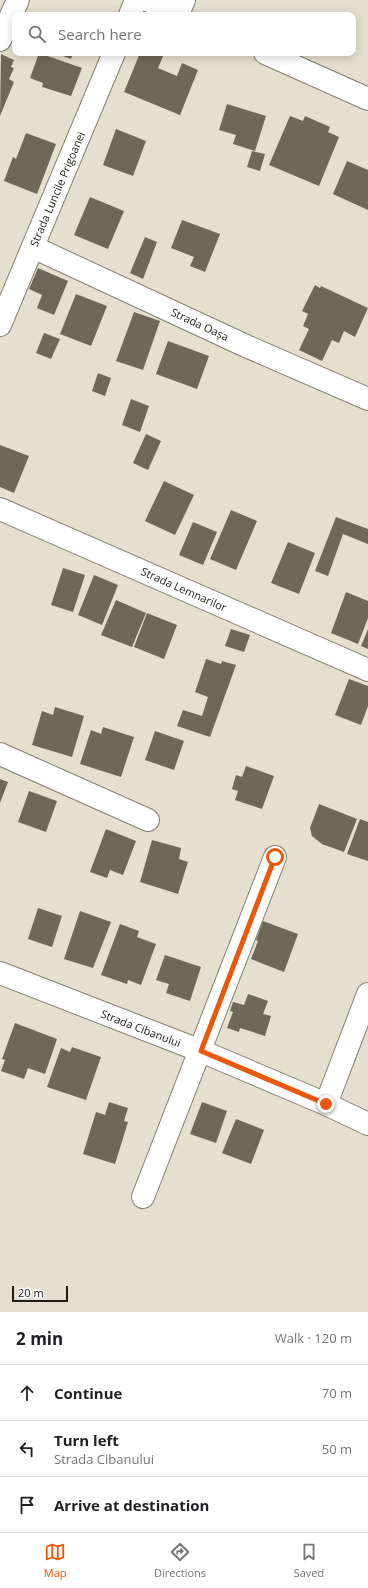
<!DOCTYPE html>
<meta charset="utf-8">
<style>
body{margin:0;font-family:"Open Sans",sans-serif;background:#f2f2f2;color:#202124}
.scale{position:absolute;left:12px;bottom:10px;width:56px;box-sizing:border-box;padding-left:4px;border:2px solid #1f1c16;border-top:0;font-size:11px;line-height:14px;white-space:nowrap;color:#1f1c16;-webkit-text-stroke:3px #fff;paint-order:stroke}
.stop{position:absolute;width:12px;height:12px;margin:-9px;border:3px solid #ea580c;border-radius:50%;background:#fff}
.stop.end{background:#ea580c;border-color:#fff;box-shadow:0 1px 4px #0008}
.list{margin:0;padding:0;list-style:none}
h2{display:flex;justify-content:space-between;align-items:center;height:52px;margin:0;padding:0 16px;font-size:17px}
h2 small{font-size:13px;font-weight:400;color:#757577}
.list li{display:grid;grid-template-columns:26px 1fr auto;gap:12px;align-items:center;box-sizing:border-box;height:56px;padding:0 16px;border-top:1px solid #e0e0e0}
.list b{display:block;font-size:15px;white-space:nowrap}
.list p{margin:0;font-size:13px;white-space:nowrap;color:#757577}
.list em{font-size:13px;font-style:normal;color:#757577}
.icon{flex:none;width:22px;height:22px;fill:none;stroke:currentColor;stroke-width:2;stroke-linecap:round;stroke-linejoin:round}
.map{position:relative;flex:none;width:368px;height:1312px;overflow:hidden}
.search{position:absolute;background:#fff;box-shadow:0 2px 10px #0003;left:12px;right:12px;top:12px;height:44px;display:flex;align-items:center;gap:10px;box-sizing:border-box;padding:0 14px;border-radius:8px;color:#757577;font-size:15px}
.sheet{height:220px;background:#fff}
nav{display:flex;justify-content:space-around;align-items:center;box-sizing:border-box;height:56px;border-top:1px solid #e0e0e0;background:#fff;font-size:11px;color:#757577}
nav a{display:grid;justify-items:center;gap:2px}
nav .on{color:#ea580c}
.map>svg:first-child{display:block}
.building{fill:#6f685a}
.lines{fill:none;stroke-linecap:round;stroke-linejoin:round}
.minor-casing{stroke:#867f71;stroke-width:24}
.major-casing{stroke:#867f71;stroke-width:24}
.minor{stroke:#fff;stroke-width:22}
.major{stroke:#fff;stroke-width:22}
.route{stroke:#ea580c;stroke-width:5}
.labels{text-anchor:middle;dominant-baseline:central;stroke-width:3.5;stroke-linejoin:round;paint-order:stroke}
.street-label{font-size:11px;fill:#1f1c16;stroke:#fff}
</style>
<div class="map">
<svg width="368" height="1312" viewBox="0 0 368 1312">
<rect width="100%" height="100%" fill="#e6dfcf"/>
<g class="building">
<path d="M39,53l43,15 -11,28 -29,-9 1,-4 -13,-5z"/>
<path d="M55,53h18l-2,6z"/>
<path d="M140,53l24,1 -6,14 19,8 5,-13 16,7 -18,45 -56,-23z"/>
<path d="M1,54l13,6 -3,7 3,1 -5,11 5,3 -14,34z"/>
<path d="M227,104l39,12 -11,35 -22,-7 3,-9 -17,-5z"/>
<path d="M290,116l13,5 2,-5 25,11 -2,5 11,5 -20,49 -50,-21z"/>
<path d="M116,129l30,12 -13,35 -30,-11z"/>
<path d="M26,133l30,11 -19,50 -33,-13 9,-24 3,2z"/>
<path d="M252,151l13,3 -5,17 -13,-4z"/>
<path d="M347,161l21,9v40l-35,-16z"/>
<path d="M90,197l34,14 -16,38 -34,-14z"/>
<path d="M182,220l38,14 -15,38 -15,-6 4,-9 -23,-9z"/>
<path d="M145,237l12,5 -14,37 -13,-6z"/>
<path d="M38,268l30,13 -14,34 -17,-7 5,-13 -13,-6z"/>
<path d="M315,285l5,3 1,-2 47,22 -13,29 -11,-6 -5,12 -7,-3 -10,21 -23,-11 10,-21 -6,-3 5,-12 -6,-3z"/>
<path d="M76,294l31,12 -16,40 -31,-12z"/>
<path d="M134,312l26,9 -17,49 -27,-9z"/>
<path d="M44,333l16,6 -9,20 -15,-6z"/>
<path d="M168,341l41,15 -12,33 -41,-15z"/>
<path d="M98,373l13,5 -6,18 -13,-5z"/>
<path d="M131,399l18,7 -9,26 -18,-7z"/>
<path d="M146,434l15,7 -13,29 -15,-7z"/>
<path d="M0,445l29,11 -15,37 -14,-6z"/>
<path d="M164,481l30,14 -19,40 -30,-14z"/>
<path d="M231,510l26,11 -21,49 -26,-11z"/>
<path d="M336,517l32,12v15l-25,-10 -15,42 -13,-5z"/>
<path d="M193,522l24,10 -14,33 -24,-10z"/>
<path d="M288,542l27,11 -16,41 -28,-11z"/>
<path d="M63,568l22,7 -12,37 -22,-7z"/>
<path d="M94,575l24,10 -16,40 -24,-10z"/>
<path d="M346,592l22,9v17l-10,26 -27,-11z"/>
<path d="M116,600l30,13 -14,34 -31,-12z"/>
<path d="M147,613l30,12 -13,34 -30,-12z"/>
<path d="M231,629l19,6 -6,17 -19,-6z"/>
<path d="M368,629v20l-7,-3z"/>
<path d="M206,659l15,5 1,-3 14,4 -26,72 -33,-11 6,-16 19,6 6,-19 -13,-5z"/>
<path d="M349,679l19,7v20l-7,19 -26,-10z"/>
<path d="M55,707l29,9 -12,41 -40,-12 10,-34 11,4z"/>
<path d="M103,727l31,10 -13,40 -41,-13 11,-34 10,4z"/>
<path d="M155,731l29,10 -10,29 -29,-10z"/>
<path d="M246,766l28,10 -12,33 -27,-9 3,-9 -6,-2 4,-14 6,2z"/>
<path d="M0,779l8,3 -8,21z"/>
<path d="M29,791l28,10 -11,31 -28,-10z"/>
<path d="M319,804l38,15 -13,33 -22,-8 -10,-8 -2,-8z"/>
<path d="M360,819l8,3v39l-21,-7z"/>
<path d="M106,829l30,12 -13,34 -13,-5 -3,8 -17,-6z"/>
<path d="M152,840l29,8 -2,11 9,3 -10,32 -38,-12z"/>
<path d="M38,908l24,8 -10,31 -24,-8z"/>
<path d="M80,911l31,11 -18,46 -29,-9z"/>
<path d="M263,921l35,13 -14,38 -33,-13 7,-18 -2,-1z"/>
<path d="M120,924l19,7 -2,6 19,7 -15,41 -13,-5 -1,4 -26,-9z"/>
<path d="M165,955l36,12 -11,34 -24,-8 3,-9 -13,-4z"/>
<path d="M248,994l20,7 -5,13 8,2 -6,20 -25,-8 -1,4 -12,-4 6,-16 -3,-1 3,-9 11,3z"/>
<path d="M15,1023l42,16 -12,35 -17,-6 -4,11 -23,-8 4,-11 -3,-1z"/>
<path d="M72,1047l29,10 -15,43 -39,-13 14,-39 9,4z"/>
<path d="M109,1102l19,6 -4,13 4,1 -13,42 -32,-10 13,-42 9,3z"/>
<path d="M202,1102l25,9 -11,32 -26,-9z"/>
<path d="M236,1119l28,11 -13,34 -29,-11z"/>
</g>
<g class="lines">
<defs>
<g id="minor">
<path d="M178,14l6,-14"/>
<path d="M130,15l6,-15"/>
<path d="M0,40l18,-40"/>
<path d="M33,247l213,99 122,53"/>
<path d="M0,325l114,-272"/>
<path d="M0,509l368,161"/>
<path d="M0,754l148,66"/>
<path d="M0,973l201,78 125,53"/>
<path d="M368,994l-42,110 42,20"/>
<path d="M143,1197l132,-340"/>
</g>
<g id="major">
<path d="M147,0l33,15"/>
<path d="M265,53l103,46"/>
</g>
</defs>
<use href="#minor" class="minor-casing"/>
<use href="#major" class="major-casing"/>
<use href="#minor" class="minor"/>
<use href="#major" class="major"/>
</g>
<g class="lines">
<path class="route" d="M275,857l-74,194 125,53"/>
</g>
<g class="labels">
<g class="street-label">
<text transform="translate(57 189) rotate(-67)">Strada Luncile Prigoanei</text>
<text transform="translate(200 324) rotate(25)">Strada Oașa</text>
<text transform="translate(184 589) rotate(24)">Strada Lemnarilor</text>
<text transform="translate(141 1028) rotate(21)">Strada Cibanului</text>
</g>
</g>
</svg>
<div class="scale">20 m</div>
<div class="stop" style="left:275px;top:857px"></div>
<div class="stop end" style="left:326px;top:1104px"></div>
<div class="search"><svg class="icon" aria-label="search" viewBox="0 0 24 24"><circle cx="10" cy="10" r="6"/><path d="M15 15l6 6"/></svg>Search here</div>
</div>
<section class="sheet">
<h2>2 min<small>Walk · 120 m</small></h2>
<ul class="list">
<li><svg class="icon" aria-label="ahead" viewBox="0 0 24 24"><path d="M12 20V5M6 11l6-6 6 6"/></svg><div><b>Continue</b></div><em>70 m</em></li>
<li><svg class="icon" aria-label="left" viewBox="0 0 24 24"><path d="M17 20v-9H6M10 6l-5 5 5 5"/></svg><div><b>Turn left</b><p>Strada Cibanului</p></div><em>50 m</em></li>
<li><svg class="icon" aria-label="arrive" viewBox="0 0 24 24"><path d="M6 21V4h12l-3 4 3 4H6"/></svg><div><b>Arrive at destination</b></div></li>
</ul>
</section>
<nav>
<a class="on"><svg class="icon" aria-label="map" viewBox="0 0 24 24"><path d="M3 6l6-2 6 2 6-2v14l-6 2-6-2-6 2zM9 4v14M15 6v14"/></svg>Map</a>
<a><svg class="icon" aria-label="directions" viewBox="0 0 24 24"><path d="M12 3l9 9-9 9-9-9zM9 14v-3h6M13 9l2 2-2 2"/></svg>Directions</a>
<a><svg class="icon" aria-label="saved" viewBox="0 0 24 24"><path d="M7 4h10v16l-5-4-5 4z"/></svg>Saved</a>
</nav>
